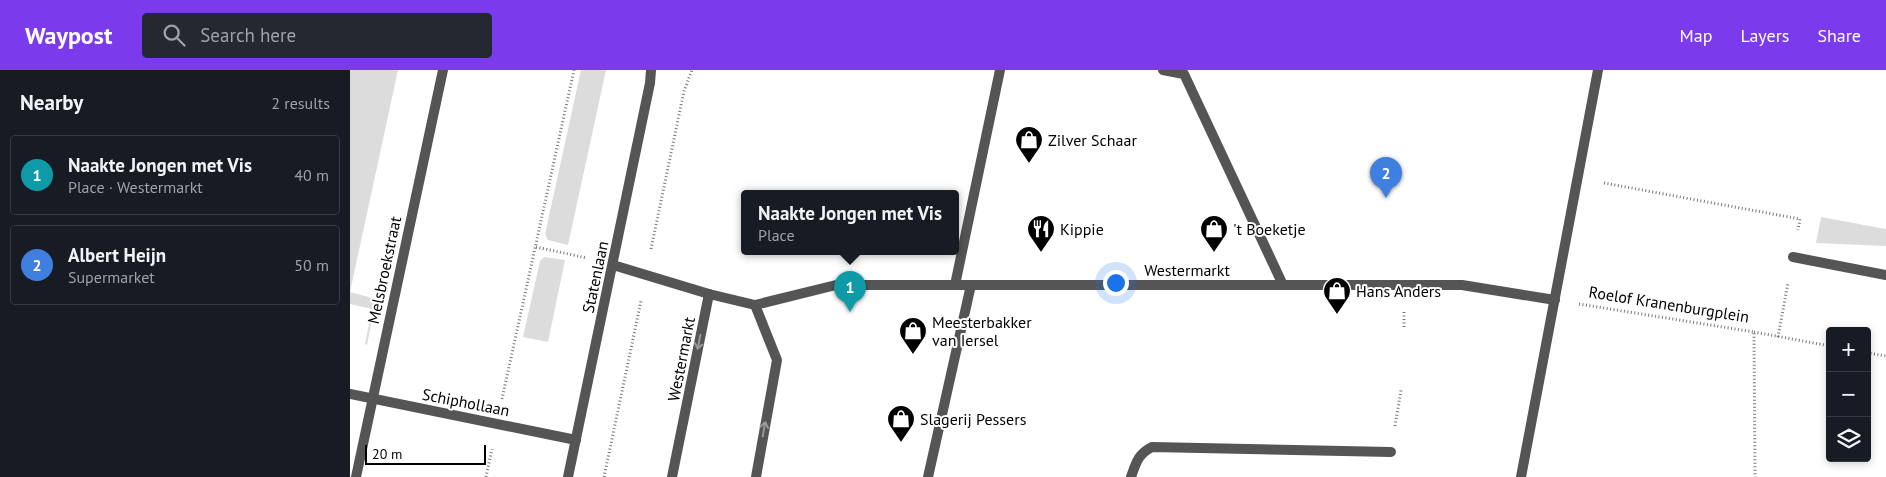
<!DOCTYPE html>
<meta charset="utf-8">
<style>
body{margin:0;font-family:"PT Sans",sans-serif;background:#242831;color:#f1f3f6}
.controls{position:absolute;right:15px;bottom:15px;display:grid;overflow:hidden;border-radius:5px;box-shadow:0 2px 8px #0003}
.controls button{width:45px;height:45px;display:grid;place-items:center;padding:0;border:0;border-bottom:1px solid #363941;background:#171b24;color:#f1f3f6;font:25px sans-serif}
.scale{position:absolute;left:15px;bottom:12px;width:121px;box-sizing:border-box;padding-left:5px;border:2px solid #000;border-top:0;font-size:14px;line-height:18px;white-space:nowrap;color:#000;-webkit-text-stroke:4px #fff;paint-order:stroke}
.you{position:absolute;left:765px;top:212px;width:18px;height:18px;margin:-12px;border:4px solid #fff;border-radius:50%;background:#1a73e8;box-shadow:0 0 0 8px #1a73e833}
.badge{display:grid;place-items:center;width:32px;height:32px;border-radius:50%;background:#7c3aed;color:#fff;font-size:16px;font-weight:700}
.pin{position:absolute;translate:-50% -41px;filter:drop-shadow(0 1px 2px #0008)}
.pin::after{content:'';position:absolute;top:26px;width:18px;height:15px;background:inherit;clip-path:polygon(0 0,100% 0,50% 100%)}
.popup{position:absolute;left:391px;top:120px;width:218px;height:65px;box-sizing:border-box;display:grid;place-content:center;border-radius:5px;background:#171b24;filter:drop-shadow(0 1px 4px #0005);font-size:16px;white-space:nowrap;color:#9ea1a6}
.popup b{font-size:19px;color:#f1f3f6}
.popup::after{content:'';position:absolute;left:50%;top:100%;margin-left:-10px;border:10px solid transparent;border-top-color:#171b24}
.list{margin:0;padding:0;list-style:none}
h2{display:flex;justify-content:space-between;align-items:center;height:65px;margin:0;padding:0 20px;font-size:21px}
h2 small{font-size:16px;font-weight:400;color:#9ea1a6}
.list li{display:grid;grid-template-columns:32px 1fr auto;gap:15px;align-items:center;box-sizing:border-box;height:80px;margin:0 10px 10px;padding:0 10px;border:1px solid #363941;border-radius:5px}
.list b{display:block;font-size:19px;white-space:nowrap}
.list p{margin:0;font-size:16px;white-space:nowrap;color:#9ea1a6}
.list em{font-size:16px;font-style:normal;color:#9ea1a6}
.icon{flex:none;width:28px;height:28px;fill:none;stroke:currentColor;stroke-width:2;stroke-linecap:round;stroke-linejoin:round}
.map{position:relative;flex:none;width:1536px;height:407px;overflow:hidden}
header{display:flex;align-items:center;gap:30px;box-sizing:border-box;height:70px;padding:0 25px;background:#7c3aed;color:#fff}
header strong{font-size:24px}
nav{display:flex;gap:28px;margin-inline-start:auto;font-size:18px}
.search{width:350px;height:45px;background:#242831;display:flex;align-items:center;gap:12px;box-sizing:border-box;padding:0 18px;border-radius:5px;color:#9ea1a6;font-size:19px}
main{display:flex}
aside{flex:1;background:#171b24}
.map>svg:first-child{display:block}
.green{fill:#dcdcdc}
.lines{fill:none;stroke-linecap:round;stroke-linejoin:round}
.path{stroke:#777;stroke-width:3;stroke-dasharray:1 2.5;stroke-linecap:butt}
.service{stroke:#555;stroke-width:10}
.pedestrian{stroke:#555;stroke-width:10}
.minor{stroke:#555;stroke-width:10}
.oneway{stroke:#999}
.labels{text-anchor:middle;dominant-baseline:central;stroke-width:4;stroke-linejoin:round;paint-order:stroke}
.poi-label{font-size:16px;fill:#000;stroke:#fff;text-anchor:start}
.street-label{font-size:16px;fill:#000;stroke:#fff}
</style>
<header>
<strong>Waypost</strong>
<div class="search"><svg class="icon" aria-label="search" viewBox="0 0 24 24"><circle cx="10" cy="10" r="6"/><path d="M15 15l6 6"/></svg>Search here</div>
<nav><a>Map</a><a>Layers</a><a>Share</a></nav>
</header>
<main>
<aside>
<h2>Nearby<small>2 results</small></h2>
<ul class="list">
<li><span class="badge" style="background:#0f9aa8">1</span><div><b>Naakte Jongen met Vis</b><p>Place · Westermarkt</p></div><em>40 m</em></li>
<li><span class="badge" style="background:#3f7fe0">2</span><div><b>Albert Heijn</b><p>Supermarket</p></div><em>50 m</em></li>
</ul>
</aside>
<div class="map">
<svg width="1536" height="407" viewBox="0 0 1536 407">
<rect width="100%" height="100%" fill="#fff"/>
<g class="green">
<path d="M0,0h48l-48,222 26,7 -9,46 -2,-1 7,-35 -22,-5z"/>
<path d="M231,0h25l-38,175 -20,-5 -3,-6z"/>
<path d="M1471,147l65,12v17l-70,-3z"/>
<path d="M194,187l21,3 -17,82 -25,-5 17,-76z"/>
</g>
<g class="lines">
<g class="path">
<path d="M1254,113l196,36 -2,11"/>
<path d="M186,177l51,11"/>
<path d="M301,179l33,-158 8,-21"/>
<path d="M1229,234l175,28 1,145"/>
<path d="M1054,242v17"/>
<path d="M1404,262l76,14"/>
<path d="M1428,267l10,-54"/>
<path d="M1517,283l19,3"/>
<path d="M152,329l72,-329"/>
<path d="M1045,356l6,-36"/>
<path d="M136,407l6,-28"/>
<path d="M254,407l37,-176"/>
</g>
<g class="service">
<path d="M1443,187l93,18"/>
<path d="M263,195l96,29 46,11 22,55 -21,117"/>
<path d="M322,407l37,-183"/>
<path d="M781,407c5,-14 7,-23 21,-30l239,5"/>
</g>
<g class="pedestrian">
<path d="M813,0l21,4 99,211"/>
<path d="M605,215l45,-215"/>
<path d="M405,235l81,-20h626l93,15"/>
<path d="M578,407l43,-192"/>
</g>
<g class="minor">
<path d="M0,324l226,46"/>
<path d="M6,407l87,-407"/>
<path d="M218,407l82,-394 1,-13"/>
<path d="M1171,407l77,-407"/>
</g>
</g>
<defs><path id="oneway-shaft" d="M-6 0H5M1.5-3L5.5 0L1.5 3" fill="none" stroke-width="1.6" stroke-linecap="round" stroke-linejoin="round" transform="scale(1.25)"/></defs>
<g class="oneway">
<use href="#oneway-shaft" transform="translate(349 272) rotate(101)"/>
<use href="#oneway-shaft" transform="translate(414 359) rotate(-80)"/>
</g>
<defs>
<symbol id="shop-pin" viewBox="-11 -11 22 30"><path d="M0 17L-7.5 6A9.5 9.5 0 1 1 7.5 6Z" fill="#000" stroke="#fff"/><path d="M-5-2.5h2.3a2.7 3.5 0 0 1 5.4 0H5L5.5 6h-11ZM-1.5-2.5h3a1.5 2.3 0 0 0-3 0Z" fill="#fff"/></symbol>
<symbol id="restaurant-pin" viewBox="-11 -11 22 30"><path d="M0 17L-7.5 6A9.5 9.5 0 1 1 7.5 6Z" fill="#000" stroke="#fff"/><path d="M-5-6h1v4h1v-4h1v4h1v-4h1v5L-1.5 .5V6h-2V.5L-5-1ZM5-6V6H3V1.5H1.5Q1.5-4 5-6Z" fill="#fff"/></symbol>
</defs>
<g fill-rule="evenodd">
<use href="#shop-pin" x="663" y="54" width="32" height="43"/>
<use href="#restaurant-pin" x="675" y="143" width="32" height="43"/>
<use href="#shop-pin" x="848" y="143" width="32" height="43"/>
<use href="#shop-pin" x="971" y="205" width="32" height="43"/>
<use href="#shop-pin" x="547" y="245" width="32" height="43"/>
<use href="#shop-pin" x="535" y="333" width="32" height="43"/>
</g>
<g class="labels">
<g class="poi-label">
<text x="698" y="70">Zilver Schaar</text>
<text x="710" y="159">Kippie</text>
<text x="883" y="159">'t Boeketje</text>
<text x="1006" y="221">Hans Anders</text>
<text x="582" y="252">Meesterbakker<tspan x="582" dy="18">van Iersel</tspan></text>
<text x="570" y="349">Slagerij Pessers</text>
</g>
<g class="street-label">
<text transform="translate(34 200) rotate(-78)">Melsbroekstraat</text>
<text x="837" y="200">Westermarkt</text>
<text transform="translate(245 207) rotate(-78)">Statenlaan</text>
<text transform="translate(1319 234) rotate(9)">Roelof Kranenburgplein</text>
<text transform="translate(331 289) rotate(-79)">Westermarkt</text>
<text transform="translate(116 332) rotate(11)">Schiphollaan</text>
</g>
</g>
</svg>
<div class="controls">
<button>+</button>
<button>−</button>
<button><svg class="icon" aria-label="layers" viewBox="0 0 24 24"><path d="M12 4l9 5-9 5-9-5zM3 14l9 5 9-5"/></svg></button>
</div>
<div class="scale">20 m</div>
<div class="you"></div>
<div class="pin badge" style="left:500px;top:242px;background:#0f9aa8">1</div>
<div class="popup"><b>Naakte Jongen met Vis</b>Place</div>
<div class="pin badge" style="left:1036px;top:128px;background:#3f7fe0">2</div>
</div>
</main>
